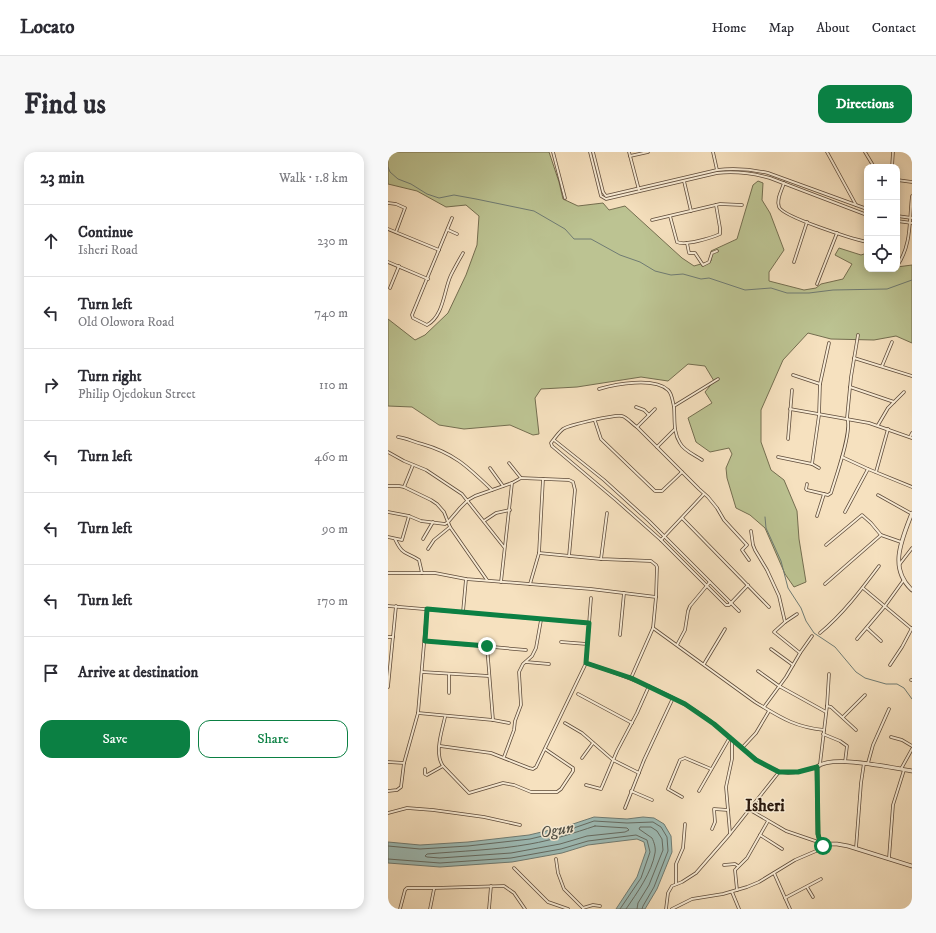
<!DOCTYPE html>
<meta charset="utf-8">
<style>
body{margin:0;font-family:"IM FELL DW Pica",serif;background:#f7f7f7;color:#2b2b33}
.controls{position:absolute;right:12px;top:12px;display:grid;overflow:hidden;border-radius:8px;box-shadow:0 2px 10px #0003}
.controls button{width:36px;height:36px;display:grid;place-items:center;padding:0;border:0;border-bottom:1px solid #e1e1e2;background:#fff;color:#2b2b33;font:20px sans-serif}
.stop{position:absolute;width:12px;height:12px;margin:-9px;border:3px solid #0b8043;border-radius:50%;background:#fff}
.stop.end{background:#0b8043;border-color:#fff;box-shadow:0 1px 4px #0008}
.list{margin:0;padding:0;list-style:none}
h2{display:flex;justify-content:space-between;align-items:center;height:52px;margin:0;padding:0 16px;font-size:17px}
h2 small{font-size:13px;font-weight:400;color:#7c7c81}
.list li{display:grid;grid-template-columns:26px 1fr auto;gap:12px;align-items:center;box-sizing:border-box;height:72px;padding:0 16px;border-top:1px solid #e1e1e2}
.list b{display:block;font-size:15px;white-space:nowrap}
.list p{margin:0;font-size:13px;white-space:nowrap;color:#7c7c81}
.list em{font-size:13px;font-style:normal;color:#7c7c81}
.actions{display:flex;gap:8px;padding:12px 16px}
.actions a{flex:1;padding:9px 0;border:1px solid #0b8043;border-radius:12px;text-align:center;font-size:14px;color:#0b8043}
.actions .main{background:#0b8043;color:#fff}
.icon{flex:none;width:22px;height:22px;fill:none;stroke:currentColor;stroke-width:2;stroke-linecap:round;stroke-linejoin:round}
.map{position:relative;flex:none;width:524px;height:757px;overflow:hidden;border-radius:12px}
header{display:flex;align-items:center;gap:24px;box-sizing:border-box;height:56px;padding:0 20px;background:#fff;border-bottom:1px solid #e1e1e2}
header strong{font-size:19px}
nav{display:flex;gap:22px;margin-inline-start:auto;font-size:14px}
.intro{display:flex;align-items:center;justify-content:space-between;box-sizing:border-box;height:96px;padding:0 24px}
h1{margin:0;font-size:28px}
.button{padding:10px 18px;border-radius:12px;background:#0b8043;color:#fff;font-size:14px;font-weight:700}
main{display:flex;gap:24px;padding:0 24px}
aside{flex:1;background:#fff;border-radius:12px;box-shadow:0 2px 10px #0003}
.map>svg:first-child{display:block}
.green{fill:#bcc392;stroke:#746e50}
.water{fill:#9dbcb7;stroke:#6f7b73}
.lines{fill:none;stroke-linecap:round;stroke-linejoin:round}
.shore{stroke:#646a62;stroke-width:1}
.stream{stroke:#6f7b73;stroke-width:1}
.minor-casing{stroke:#5e4b3a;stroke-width:3.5}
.tertiary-casing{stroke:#5e4b3a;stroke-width:4.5}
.minor{stroke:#f9ecd5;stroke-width:2}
.tertiary{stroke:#f9ecd5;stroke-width:3}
.route{stroke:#0b8043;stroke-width:5}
.labels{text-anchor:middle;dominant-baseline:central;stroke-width:3;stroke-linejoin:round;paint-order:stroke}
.water-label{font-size:16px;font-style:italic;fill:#535248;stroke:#f9ecd5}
.quarter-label{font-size:17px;font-weight:bold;fill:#2b190d;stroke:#f9ecd5}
</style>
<header>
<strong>Locato</strong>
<nav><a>Home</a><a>Map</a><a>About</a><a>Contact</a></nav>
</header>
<div class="intro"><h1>Find us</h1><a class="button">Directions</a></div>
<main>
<aside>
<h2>23 min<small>Walk · 1.8 km</small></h2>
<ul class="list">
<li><svg class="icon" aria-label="ahead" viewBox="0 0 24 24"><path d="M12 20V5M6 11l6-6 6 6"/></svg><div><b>Continue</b><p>Isheri Road</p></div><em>230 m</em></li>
<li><svg class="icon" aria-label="left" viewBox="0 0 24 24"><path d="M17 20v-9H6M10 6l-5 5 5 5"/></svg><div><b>Turn left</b><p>Old Olowora Road</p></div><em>740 m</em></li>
<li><svg class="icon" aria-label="right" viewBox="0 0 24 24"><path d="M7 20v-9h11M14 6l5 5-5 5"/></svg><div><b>Turn right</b><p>Philip Ojedokun Street</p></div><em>110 m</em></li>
<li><svg class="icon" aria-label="left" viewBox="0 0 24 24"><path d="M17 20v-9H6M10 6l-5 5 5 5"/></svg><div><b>Turn left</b></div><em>460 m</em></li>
<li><svg class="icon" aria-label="left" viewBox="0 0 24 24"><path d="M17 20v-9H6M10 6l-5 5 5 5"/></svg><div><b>Turn left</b></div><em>90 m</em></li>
<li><svg class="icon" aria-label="left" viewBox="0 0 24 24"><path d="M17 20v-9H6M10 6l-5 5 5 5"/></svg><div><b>Turn left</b></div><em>170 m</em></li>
<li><svg class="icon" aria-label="arrive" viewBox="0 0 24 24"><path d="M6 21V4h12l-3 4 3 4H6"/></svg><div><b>Arrive at destination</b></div></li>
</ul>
<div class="actions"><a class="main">Save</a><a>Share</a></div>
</aside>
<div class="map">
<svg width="524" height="757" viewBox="0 0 524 757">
<rect width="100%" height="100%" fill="#f6e1bf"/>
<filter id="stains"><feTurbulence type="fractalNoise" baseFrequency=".005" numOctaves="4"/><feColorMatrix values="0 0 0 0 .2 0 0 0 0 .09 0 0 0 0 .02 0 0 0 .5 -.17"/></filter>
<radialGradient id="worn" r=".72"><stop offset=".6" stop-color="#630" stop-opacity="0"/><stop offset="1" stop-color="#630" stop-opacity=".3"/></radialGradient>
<path class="green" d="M0,0h161l10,30 4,17 15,7 25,-3 6,7 16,-4 57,52 12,8 17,-5v-10l26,-12 16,-54 5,-4 5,2 -1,17 8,13 14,37 -15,22v9l35,9 12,-2 5,-4 22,-5 9,-15 -17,-9 4,-7 22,7 6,-2v16h30v-2l15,-2v78l-16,-7 -22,4 -43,-1 -23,-6 -25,27 -22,50v32l10,28 13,10 13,31 2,28 7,43 -12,5 -9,-13 -20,-46 -15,-13 -14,-7 -9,-30 -1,-10 6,-14 -3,-6 -19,4 -14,-10 -8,-24 24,-15 -7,-11 9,-11 -9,-15 -17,-2 -20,17 -27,-4 -64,10 -36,2 -6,9 4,36 -6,1 -23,-10 -46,4 -25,-4 -27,-18 -24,-1v-87l27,21 10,-5 23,-22 18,-38 11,-30 2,-29 -13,-11 -20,2 -29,-16 -29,-7z"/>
<path class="water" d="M206,665l33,2 16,-2 11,1 10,6 7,12 1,16 -15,37 -12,20h-29l21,-32 9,-26 -2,-9 -7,-3 -49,6 -26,8 -50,9 -72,5 -52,-4v-21l32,3 48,-3 61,-7 38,-9z"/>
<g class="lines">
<g class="shore">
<path d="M207,674l32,2 2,2 -4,2 -38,4 -27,8 -49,9 -71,5 -13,-1 -2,-1 2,-2c34,-3 70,-4 103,-10 23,-4 44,-11 65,-18z"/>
<path d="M0,694l32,3 48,-3 62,-7 38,-9 26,-9 33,2 26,-1 8,5 6,10 1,14 -14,36 -11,19 -1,3"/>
<path d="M0,707l52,4 71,-5 50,-9 27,-8 48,-6 11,5 3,12 -9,26 -21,31"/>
<path d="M238,757c11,-16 26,-37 29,-56 1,-5 -1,-11 -3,-15l-13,-9 1,-2h11l6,4 5,8 1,11 -14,35 -11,18 -1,6"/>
</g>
<g class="stream">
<path d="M0,15l2,5 8,7 13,5 16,10 12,4 15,-3 22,4 58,12 31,18 9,10h17l29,16 20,7 15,9 16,4 12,-1 18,5 8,-1 36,12 26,-2 16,5h22l24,-3 54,-1 25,-9"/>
<path d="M377,365l1,11 15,33 7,27 13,20 5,13 8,12 21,14 21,25 9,6 21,6h11l7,4 8,11"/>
</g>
<defs>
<g id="minor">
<path d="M165,0l12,46"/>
<path d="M202,0l11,44 5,3 111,-26c19,-2 35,0 53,5l97,37"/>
<path d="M205,0l10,40 3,4 111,-26c18,-2 33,-1 51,3l99,36"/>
<path d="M241,0l10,38"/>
<path d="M325,0l4,18"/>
<path d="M439,0l29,53"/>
<path d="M477,0l9,15"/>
<path d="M242,4l18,-4"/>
<path d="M504,15l1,-15"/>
<path d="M509,28l15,2"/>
<path d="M296,29l7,30"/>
<path d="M396,31c-2,7 -8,16 -5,24 4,10 74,32 88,35"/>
<path d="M0,51l8,1 9,4 -9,24"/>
<path d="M282,64l7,26c8,4 34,-4 43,-8v-6l-4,-23"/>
<path d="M509,64l15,2"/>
<path d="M64,66l-40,97 1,3 14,7c17,-9 17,-36 24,-50 4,-8 8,-15 12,-22"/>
<path d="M264,68l68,-16 22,1"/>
<path d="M509,69l15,2"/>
<path d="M0,77l51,21"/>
<path d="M60,78l9,4"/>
<path d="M299,91l2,10h6l8,12 6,-3 3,-9 5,-2"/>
<path d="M0,110l40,17"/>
<path d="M406,110l13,-40"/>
<path d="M509,114c15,-21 12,-46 15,-70"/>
<path d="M429,132l20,-51"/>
<path d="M2,136l9,-22"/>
<path d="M466,206l58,18"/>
<path d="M494,214l10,-24"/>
<path d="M405,223l27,9"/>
<path d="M462,235l44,15"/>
<path d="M211,237c17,-5 55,-12 69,1 4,3 5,13 6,17 1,13 -1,25 6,36 4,8 15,12 22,17"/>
<path d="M286,254l44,-27"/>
<path d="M248,255l8,3 5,5"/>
<path d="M402,257l79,14 43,15"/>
<path d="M207,269l6,18 54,52h7l20,-19"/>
<path d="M490,273l10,-17 16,-16"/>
<path d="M249,275l18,-18"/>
<path d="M10,285c9,1 15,5 24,7 32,9 46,23 70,46"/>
<path d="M522,285l2,-4"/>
<path d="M400,287l4,-49"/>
<path d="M166,288l50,40 45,41 90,90"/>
<path d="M269,295l17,-17"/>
<path d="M0,300l16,9 22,9 36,24 42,53"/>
<path d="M390,305l34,7 7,4"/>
<path d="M454,305l26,12 44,18"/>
<path d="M121,311l12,15"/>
<path d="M424,312l7,-49 1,-31 9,-41"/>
<path d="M102,316l13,18"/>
<path d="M488,320l12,-43"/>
<path d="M419,332l-1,5 1,1 21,5 3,-2c4,-14 22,-63 16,-75l4,-41 7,-42"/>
<path d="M0,334h11l5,1 27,13 6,4 7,8 6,15 37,53"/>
<path d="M16,335l9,-22"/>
<path d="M490,343l34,19"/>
<path d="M0,360l21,4 12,5 24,3 3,-2 12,-14 8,-8 7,-4 37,-13"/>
<path d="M457,360l23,-43"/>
<path d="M429,364l7,-22"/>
<path d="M294,366l87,89"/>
<path d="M96,369l12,-8 14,-3"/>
<path d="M363,379l2,14 2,5 12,20 12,26 6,26"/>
<path d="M0,385l14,3 7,-24"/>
<path d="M7,387c8,17 10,12 24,21l3,13"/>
<path d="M35,387l10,-17"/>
<path d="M273,388l43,-46"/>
<path d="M438,393l36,-30 9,8 10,12 20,7"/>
<path d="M40,397l6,-9 16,-13"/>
<path d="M151,401l62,6 50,2 5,4 1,2 -1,30"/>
<path d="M213,407l6,-46"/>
<path d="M511,413l13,-17"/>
<path d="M0,421h47l31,6 125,10 65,8 -3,31 -22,50"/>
<path d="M113,430l11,-99 9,-5 48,2 4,2 2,8 -6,66"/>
<path d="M142,432l9,-31 4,-74"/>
<path d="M437,432l56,-49"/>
<path d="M360,433l-19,20h-3l-65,-65 -45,-40 -64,-54 -1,-3c3,-4 8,-11 12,-14 6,-4 53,-15 59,-13 5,1 10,8 15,11l62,62 9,8 9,11 7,12 23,25 -5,5 7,10"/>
<path d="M475,436l49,41"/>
<path d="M0,454l201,17"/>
<path d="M75,460l3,-33"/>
<path d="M409,462l-12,8 -11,10 26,21"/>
<path d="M265,476l102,74c25,15 39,25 69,28"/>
<path d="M479,476l14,13"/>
<path d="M432,481c23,-19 41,-43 59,-67"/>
<path d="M232,483l4,-42"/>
<path d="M0,485h5"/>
<path d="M469,487l28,-33 18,-25"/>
<path d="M37,489l101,9"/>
<path d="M173,490l26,2"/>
<path d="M289,493l8,-15 3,-19 2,-5 20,-24"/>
<path d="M99,494l6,74"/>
<path d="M383,497l22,16"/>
<path d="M138,510l23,2"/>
<path d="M198,511c41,13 83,29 119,54 24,17 45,44 73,54 11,5 27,-1 39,-4"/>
<path d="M316,512l21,-35"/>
<path d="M502,513l12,-18 10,-19"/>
<path d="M370,519l21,15 47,26"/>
<path d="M34,520l67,4"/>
<path d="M523,528h1"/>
<path d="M0,535l8,-81"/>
<path d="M61,541v-19"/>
<path d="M190,542l54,29"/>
<path d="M439,554l4,1 25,23"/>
<path d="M376,555l22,-30 14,-24 12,-17"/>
<path d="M30,561l75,7 16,3"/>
<path d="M57,565c-3,14 -11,36 -2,49l26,27 34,-10 11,2 17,7h26l4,-3 12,-18v-3l-28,-19"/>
<path d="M455,565l22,-22"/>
<path d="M177,571l17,10 31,27 26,13"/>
<path d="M435,582l17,7 7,5 -2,16"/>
<path d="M503,585l11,3 10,6"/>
<path d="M52,594l51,7 38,15 4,1 3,-2 50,-104 5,-65"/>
<path d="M354,596l14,-15 13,-22"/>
<path d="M116,605l10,-27 1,-9 6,-16 -2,-33 4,-8 9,-8 4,-8 5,-28"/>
<path d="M194,606l11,-15"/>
<path d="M0,610l16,1"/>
<path d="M480,611l5,-18 16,-36"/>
<path d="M432,612l7,-58 2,-32"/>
<path d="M37,617v5l2,1 16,-9"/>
<path d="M513,617l11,-20"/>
<path d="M198,633l15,4 16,-38 20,-38 12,-27"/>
<path d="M0,639l9,-1 4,-3 3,-24 14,-50 9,-104"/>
<path d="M243,639l21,9"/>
<path d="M311,639l31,-54"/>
<path d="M294,645l-14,-8 12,-29 5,-2 26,11"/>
<path d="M237,656l19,-48 29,-62"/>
<path d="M362,658l36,21 38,13"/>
<path d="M0,661l19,-5 26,2 51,7 36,8"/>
<path d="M324,677l3,-7 -1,-13 14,1"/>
<path d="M342,681l-4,-46 6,-28v-20"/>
<path d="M372,683l22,14"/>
<path d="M468,696l5,-65 3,-20"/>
<path d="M501,706l4,-53 11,-35"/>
<path d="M168,707l2,14 6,16 19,19v1"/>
<path d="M336,713l11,-1 3,2"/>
<path d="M126,716l34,34 20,7"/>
<path d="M386,721l16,36"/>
<path d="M288,732v-20l7,-16 2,-24"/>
<path d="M419,735l6,10"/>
<path d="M349,738l-2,-20 12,-12 21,-37"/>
<path d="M344,740l7,17"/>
<path d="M397,746l36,-19"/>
<path d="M195,756l10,-3 7,1"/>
<path d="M12,757l5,-19 2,-2h27l70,-2 10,7 11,16"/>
<path d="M42,757l4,-20"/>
<path d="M101,757l2,-23"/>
<path d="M278,757l2,-16 4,-7 10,-4 14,-9 34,-39 49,-62"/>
<path d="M284,757l20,-10 31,-5 24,-7 12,-5 36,-22 21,-9 9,-7"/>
</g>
<g id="tertiary">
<path d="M524,361c-10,26 -24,55 0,77"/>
<path d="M524,619c-19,-3 -81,-17 -95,-4l1,67 1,4 6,6h12l11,2 64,20"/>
</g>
</defs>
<use href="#minor" class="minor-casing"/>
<use href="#tertiary" class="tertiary-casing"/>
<use href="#minor" class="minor"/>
<use href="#tertiary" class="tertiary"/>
</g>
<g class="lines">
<path class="route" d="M99,494l-62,-5 2,-32 162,14 -3,40 45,15 54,26 29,20 42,36 23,12h19l19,-5 1,67 1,4 6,6 -2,2"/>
</g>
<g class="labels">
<g class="water-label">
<text transform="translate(169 678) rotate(-10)">Ogun</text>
</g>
<g class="quarter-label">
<text x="377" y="654">Isheri</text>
</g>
</g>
<rect width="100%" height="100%" filter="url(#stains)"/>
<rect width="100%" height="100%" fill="url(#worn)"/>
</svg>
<div class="controls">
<button>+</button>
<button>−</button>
<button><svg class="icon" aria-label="locate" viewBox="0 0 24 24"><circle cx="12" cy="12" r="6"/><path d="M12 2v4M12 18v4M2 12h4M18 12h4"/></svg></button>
</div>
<div class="stop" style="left:435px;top:694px"></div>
<div class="stop end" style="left:99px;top:494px"></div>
</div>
</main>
